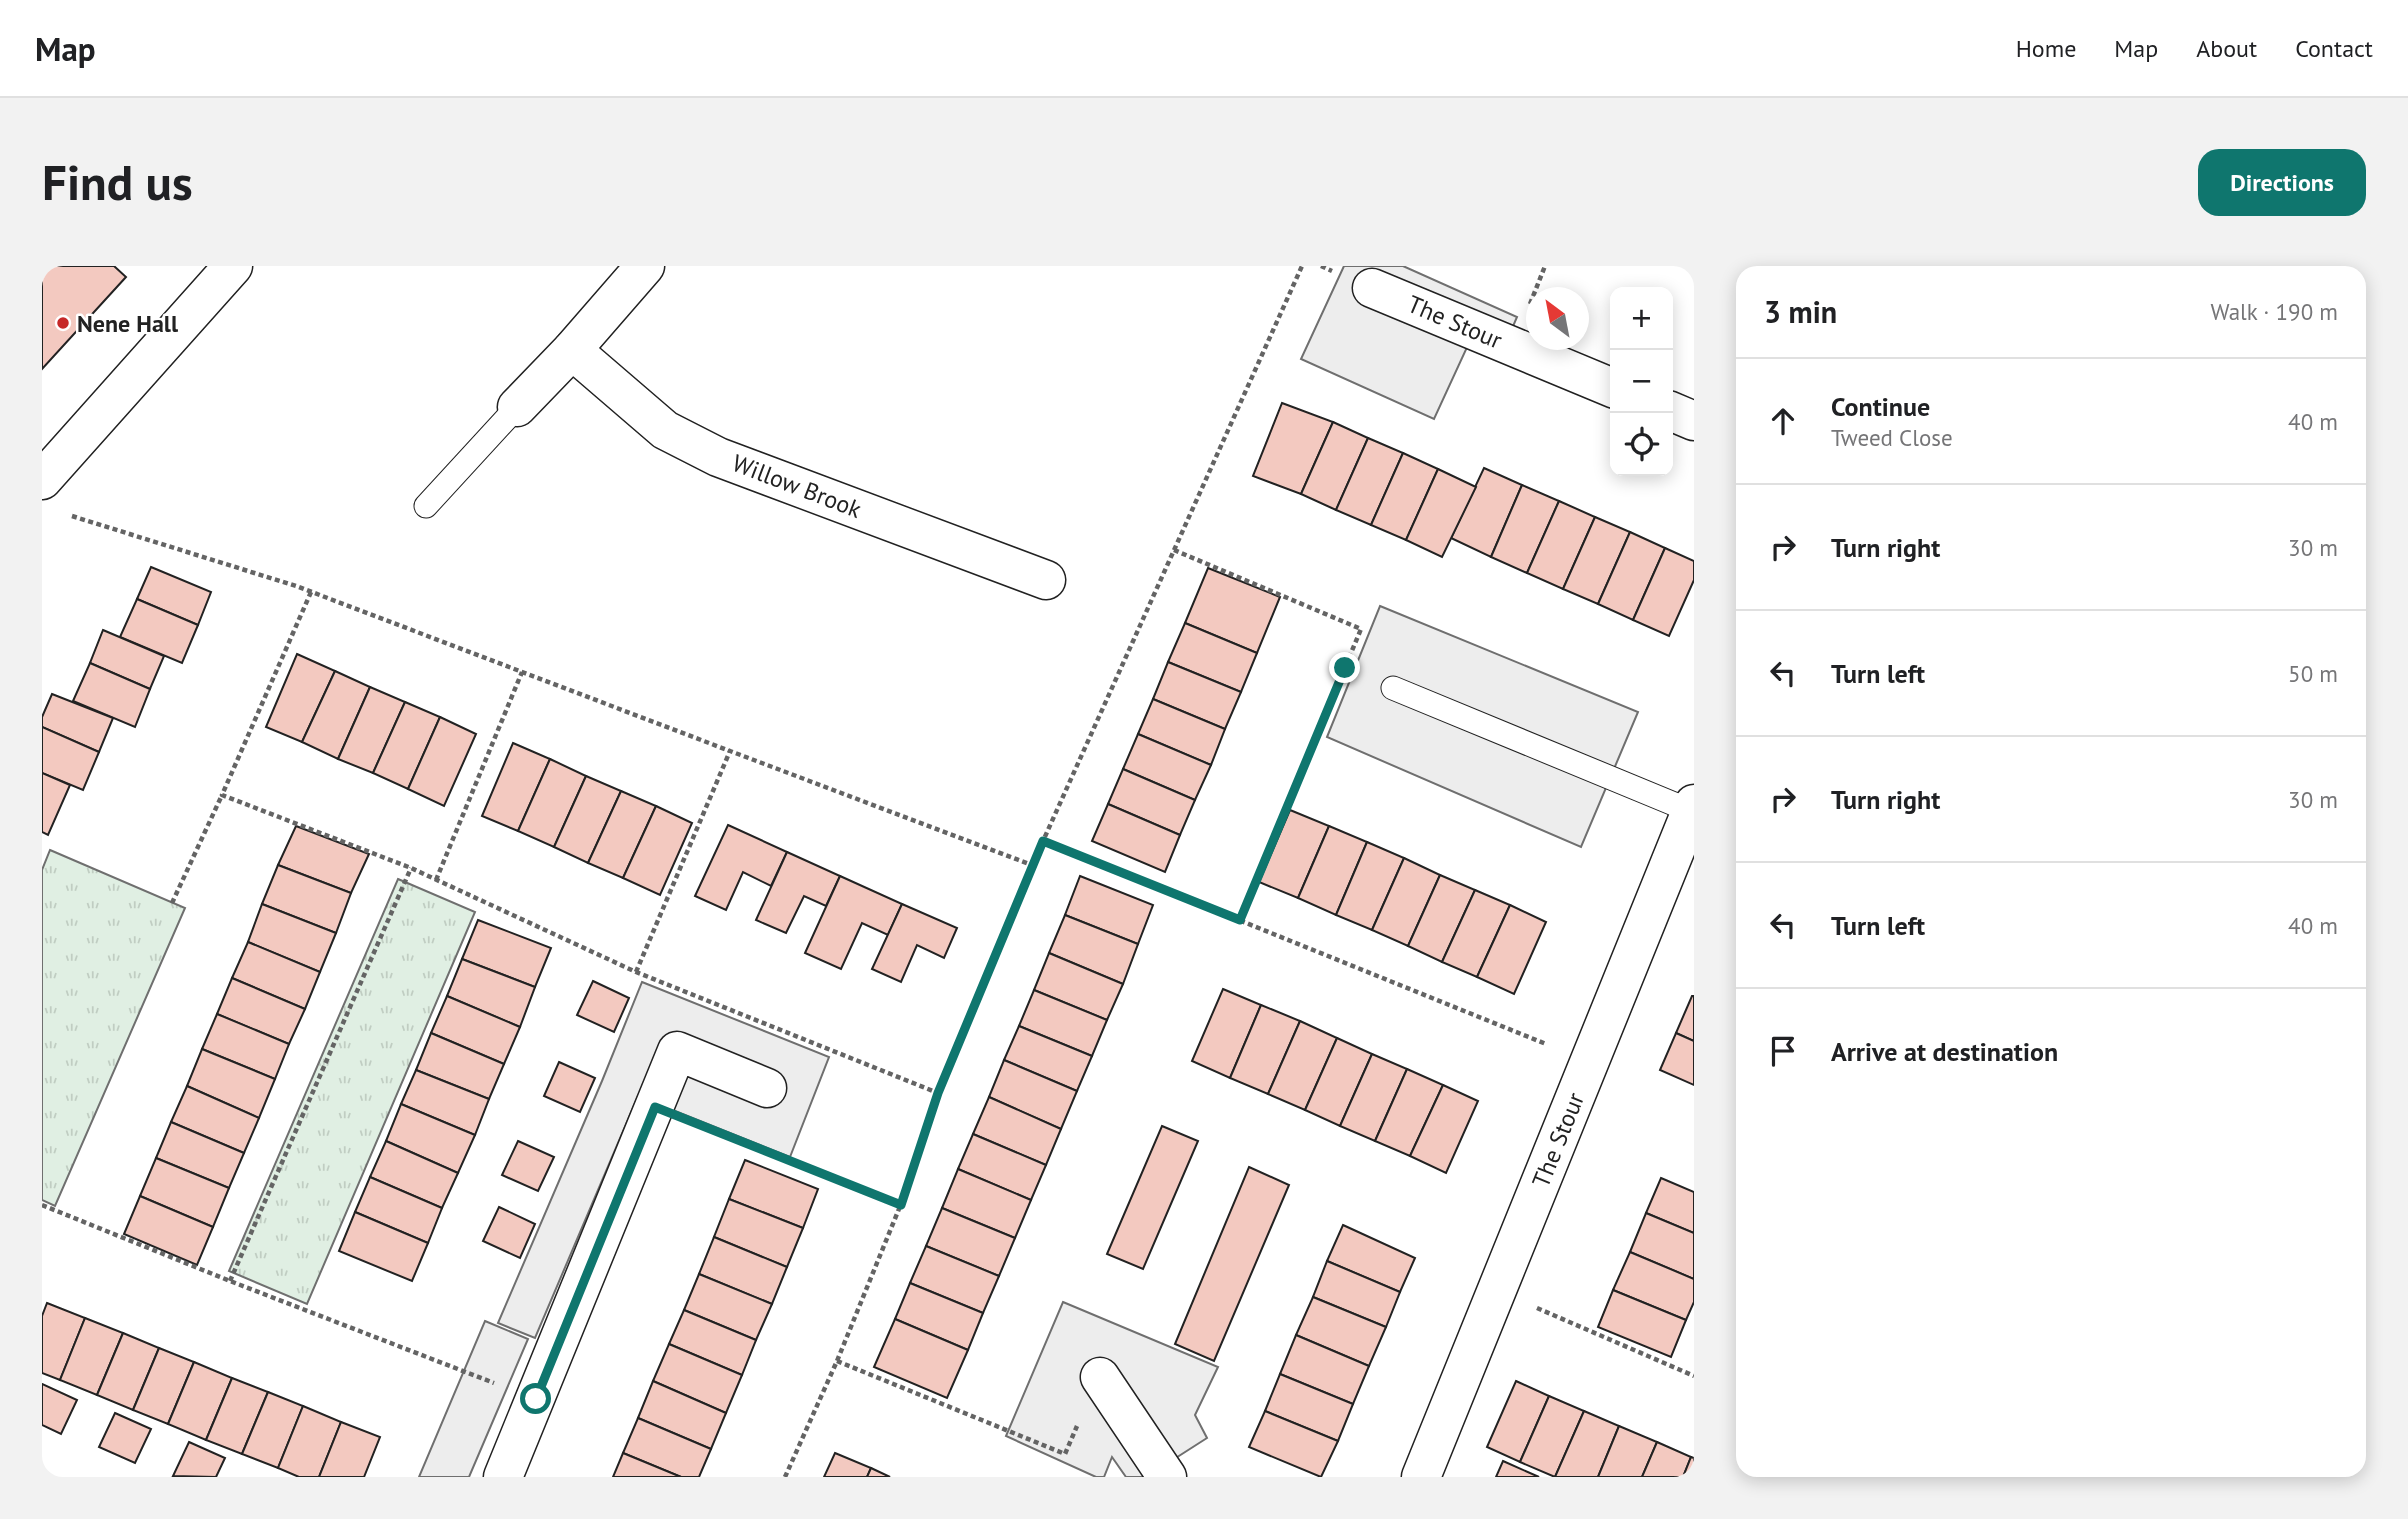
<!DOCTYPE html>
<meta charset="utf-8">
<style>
body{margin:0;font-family:"PT Sans",sans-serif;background:#f2f2f2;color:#202124}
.controls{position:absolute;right:21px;top:21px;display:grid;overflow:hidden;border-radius:14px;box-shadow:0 4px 18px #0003}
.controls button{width:63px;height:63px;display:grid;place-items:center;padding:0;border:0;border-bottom:2px solid #e0e0e0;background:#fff;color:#202124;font:35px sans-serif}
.compass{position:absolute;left:1484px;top:21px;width:63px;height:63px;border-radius:50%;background:#fff;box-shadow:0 4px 18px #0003;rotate:328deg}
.stop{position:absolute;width:21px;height:21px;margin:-16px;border:5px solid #0f766e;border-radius:50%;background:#fff}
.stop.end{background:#0f766e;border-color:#fff;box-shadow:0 2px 7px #0008}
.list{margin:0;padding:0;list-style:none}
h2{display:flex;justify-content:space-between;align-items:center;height:91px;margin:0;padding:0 28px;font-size:30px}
h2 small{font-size:23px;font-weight:400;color:#757577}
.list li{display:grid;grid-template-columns:46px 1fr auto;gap:21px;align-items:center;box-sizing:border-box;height:126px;padding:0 28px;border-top:2px solid #e0e0e0}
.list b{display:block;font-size:26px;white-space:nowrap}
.list p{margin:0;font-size:23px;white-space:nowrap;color:#757577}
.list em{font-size:23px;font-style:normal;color:#757577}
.icon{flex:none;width:38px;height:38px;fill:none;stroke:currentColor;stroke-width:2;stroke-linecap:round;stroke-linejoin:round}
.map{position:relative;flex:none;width:1652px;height:1211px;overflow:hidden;border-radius:21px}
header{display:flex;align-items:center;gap:42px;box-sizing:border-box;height:98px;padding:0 35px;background:#fff;border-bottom:2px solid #e0e0e0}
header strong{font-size:33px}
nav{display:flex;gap:38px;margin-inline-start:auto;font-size:24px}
.intro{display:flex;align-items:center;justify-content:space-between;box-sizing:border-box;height:168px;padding:0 42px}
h1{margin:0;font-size:49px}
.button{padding:18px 32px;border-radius:21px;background:#0f766e;color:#fff;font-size:24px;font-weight:700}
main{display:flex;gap:42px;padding:0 42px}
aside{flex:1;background:#fff;border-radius:21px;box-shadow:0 4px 18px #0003}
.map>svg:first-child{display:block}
.grass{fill:url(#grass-tufts);stroke:#6f6f6f;stroke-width:2}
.parking{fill:#ededed;stroke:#6f6f6f;stroke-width:2}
.building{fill:#f3c9c0;stroke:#222;stroke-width:2}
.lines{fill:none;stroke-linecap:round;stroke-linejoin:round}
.service-casing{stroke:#222;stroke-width:25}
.minor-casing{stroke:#222;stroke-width:41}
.path{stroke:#646464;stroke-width:4.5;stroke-dasharray:5 3.5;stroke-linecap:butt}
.service{stroke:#fff;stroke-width:23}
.minor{stroke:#fff;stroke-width:38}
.route{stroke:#0f766e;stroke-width:9}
.poi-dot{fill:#c62828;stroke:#fff;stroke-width:2.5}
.labels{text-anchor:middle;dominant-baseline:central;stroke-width:5;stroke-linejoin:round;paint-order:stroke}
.street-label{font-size:24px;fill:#222;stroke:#fff}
.poi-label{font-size:24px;font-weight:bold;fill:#222;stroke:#fff;text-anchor:start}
</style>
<header>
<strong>Map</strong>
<nav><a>Home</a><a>Map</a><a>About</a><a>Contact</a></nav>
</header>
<div class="intro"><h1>Find us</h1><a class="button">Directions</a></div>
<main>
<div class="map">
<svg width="1652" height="1211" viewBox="0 0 1652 1211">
<defs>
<pattern id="grass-tufts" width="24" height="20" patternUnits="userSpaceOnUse" patternTransform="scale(1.75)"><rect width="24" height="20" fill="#e0efe3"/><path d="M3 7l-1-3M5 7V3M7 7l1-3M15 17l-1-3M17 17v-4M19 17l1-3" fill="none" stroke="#c0cdc2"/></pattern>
</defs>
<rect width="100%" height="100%" fill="#fff"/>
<g class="grass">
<path d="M8,584l135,58 -130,298 -13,-6v-330z"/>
<path d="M356,613l77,33 -168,392 -78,-33z"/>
</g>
<g class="parking">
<path d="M1302,0h59l114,51 -18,42 -31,-14 -34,74 -133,-60z"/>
<path d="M1338,340l258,106 -57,135 -254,-110z"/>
<path d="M600,716l187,75 -39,100 -152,-61 -103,242 -37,-15 104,-242z"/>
<path d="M1021,1036l155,65 -23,48 12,23 -61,39h-20l-14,-20 -8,20h-8l-90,-41z"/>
<path d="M443,1055l43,18 -59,138h-50z"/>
</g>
<g class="building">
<path d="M0,0h72l12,11 -84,92z"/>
<path d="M1240,137l51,19 -32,72 -48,-18z"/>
<path d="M1291,156l35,16 -32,72 -35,-16z"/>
<path d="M1326,172l35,15 -32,72 -35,-15z"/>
<path d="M1361,187l35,16 -32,71 -35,-15z"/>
<path d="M1442,202l38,17 -31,72 -40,-19z"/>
<path d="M1396,203l38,18 -34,70 -36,-17z"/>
<path d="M1480,219l37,16 -32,72 -36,-16z"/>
<path d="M1517,235l36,16 -32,72 -36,-16z"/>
<path d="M1553,251l35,15 -32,72 -35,-15z"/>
<path d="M1588,266l35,16 -32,72 -35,-16z"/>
<path d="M1623,282l29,13v19l-25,56 -36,-16z"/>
<path d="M109,301l60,25 -13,33 -61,-26z"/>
<path d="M1166,302l72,29 -23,56 -72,-30z"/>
<path d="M95,333l61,26 -16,38 -62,-26z"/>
<path d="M1143,357l72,30 -16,39 -73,-30z"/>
<path d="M61,364l61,26 -14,33 -60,-26z"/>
<path d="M255,388l38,17 -33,71 -36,-15z"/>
<path d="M1126,396l73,30 -16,37 -72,-30z"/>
<path d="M48,397l60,26 -15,38 -62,-26z"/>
<path d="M293,405l35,16 -32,72 -36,-17z"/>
<path d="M328,421l35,15 -32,71 -35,-14z"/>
<path d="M10,428l61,24 -14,34 -57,-25v-10z"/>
<path d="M1111,433l72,30 -14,36 -73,-31z"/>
<path d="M363,436l35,15 -32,72 -35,-16z"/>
<path d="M398,451l36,17 -32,72 -36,-17z"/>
<path d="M0,461l57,25 -16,38 -41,-17z"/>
<path d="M1096,468l73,31 -16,35 -72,-31z"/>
<path d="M471,477l37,16 -32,72 -36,-15z"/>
<path d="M508,493l36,17 -32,71 -36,-16z"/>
<path d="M1081,503l72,31 -15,35 -72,-31z"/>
<path d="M0,507l28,12 -22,50 -6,-3z"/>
<path d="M544,510l35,15 -33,72 -34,-16z"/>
<path d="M579,525l35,15 -33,72 -35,-15z"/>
<path d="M1066,538l72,31 -15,37 -73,-31z"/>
<path d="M614,540l36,17 -32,72 -37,-17z"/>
<path d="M1248,544l39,16 -31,72 -39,-16z"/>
<path d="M686,559l59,27 -16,34 -28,-14 -17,38 -31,-14z"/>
<path d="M254,560l73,28 -18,39 -73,-28z"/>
<path d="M1287,560l38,16 -31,73 -38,-17z"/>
<path d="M1325,576l37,16 -32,72 -36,-15z"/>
<path d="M745,586l53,24 -14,30 -22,-10 -18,37 -30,-13z"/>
<path d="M1362,592l36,17 -32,71 -36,-16z"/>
<path d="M236,599l73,28 -15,40 -74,-29z"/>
<path d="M1398,609l35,15 -33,72 -34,-16z"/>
<path d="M798,610l62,28 -14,31 -26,-12 -21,46 -36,-16z"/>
<path d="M1038,610l73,29 -15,39 -73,-29z"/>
<path d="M1433,624l35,15 -33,72 -35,-15z"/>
<path d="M220,638l74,29 -16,39 -72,-30z"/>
<path d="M860,638l55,24 -13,30 -27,-13 -16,37 -29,-13z"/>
<path d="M1468,639l36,17 -32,72 -37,-17z"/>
<path d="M1023,649l73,29 -15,40 -74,-31z"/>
<path d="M436,654l73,28 -16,39 -73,-28z"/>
<path d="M206,676l72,30 -15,37 -73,-31z"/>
<path d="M1007,687l74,31 -16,36 -73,-30z"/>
<path d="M420,693l73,28 -15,40 -73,-31z"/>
<path d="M190,712l73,31 -16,35 -72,-30z"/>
<path d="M551,715l36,17 -15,34 -37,-17z"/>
<path d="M1181,723l38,16 -31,73 -38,-17z"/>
<path d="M992,724l73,30 -15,36 -73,-30z"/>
<path d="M405,730l73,31 -16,37 -73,-31z"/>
<path d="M1650,730h2v45l-18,-8z"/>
<path d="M1219,739l39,16 -32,73 -38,-16z"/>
<path d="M175,748l72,30 -14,35 -73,-30z"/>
<path d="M1258,755l37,17 -32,72 -37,-16z"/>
<path d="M977,760l73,30 -15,35 -73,-31z"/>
<path d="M389,767l73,31 -15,35 -73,-29z"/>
<path d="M1634,767l18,8v44l-34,-15z"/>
<path d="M1295,772l35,16 -32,72 -35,-16z"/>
<path d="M160,783l73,30 -16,39 -72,-32z"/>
<path d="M1330,788l35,15 -32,72 -35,-15z"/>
<path d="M962,794l73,31 -16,38 -72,-32z"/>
<path d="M517,796l36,16 -15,34 -36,-16z"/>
<path d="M1365,803l36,16 -33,71 -35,-15z"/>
<path d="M374,804l73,29 -14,36 -74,-31z"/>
<path d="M1401,819l35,16 -32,72 -36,-17z"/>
<path d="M145,820l72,32 -15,35 -73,-31z"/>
<path d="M947,831l72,32 -15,36 -73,-31z"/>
<path d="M359,838l74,31 -17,38 -72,-32z"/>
<path d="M129,856l73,31 -15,35 -73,-30z"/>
<path d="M1120,860l36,15 -55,128 -36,-15z"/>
<path d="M931,868l73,31 -15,35 -73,-31z"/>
<path d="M344,875l72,32 -16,35 -72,-31z"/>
<path d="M476,875l36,16 -16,34 -36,-16z"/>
<path d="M114,892l73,30 -16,39 -73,-31z"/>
<path d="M703,894l73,29 -15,39 -74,-29z"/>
<path d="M1207,901l40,18 -75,176 -39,-17z"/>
<path d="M916,903l73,31 -16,38 -73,-30z"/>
<path d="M328,911l72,31 -14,35 -73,-31z"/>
<path d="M1619,912l33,14v41l-48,-20z"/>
<path d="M98,930l73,31 -16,38 -73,-31z"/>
<path d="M687,933l74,29 -16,39 -73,-30z"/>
<path d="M457,941l36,17 -15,34 -37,-17z"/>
<path d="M900,942l73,30 -16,38 -73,-30z"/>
<path d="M313,946l73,31 -16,38 -73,-30z"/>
<path d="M1604,947l48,20v46l-64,-27z"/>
<path d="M1301,959l72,33 -15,34 -73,-31z"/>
<path d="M672,971l73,30 -15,37 -73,-30z"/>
<path d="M884,980l73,30 -16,37 -73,-30z"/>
<path d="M1588,986l64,27v23l-8,18 -73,-30z"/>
<path d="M1285,995l73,31 -14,35 -73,-30z"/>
<path d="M657,1008l73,30 -16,36 -72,-30z"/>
<path d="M868,1017l73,30 -15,37 -73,-31z"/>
<path d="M1571,1024l73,30 -15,37 -73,-30z"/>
<path d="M1271,1031l73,30 -17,39 -73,-31z"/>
<path d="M5,1037l38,15 -25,62 -18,-7v-57z"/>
<path d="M642,1044l72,30 -14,35 -73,-31z"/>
<path d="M43,1052l38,15 -26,62 -37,-15z"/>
<path d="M853,1053l73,31 -21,48 -73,-31z"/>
<path d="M81,1067l36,15 -26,62 -36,-15z"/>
<path d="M1254,1069l73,31 -16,38 -73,-30z"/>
<path d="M627,1078l73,31 -16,38 -73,-32z"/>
<path d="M117,1082l35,14 -26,62 -35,-14z"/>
<path d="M152,1096l38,16 -26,62 -38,-16z"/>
<path d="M1238,1108l73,30 -15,37 -73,-30z"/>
<path d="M190,1112l36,14 -26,62 -36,-14z"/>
<path d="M611,1115l73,32 -15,36 -73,-31z"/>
<path d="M1474,1115l33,15 -29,66 -33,-15z"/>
<path d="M0,1118l35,16 -16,34 -19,-9z"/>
<path d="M226,1126l35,14 -25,62 -36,-14z"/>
<path d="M1507,1130l35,15 -29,66 -35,-15z"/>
<path d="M261,1140l38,16 -22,55h-20l-21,-9z"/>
<path d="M1223,1145l73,30 -17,36 -72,-30z"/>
<path d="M1542,1145l35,15 -21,51h-43z"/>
<path d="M73,1147l36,16 -16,34 -36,-16z"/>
<path d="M596,1152l73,31 -12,28h-18l-58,-24z"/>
<path d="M299,1156l39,15 -16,40h-45z"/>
<path d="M1577,1160l38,16 -15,35h-44z"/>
<path d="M147,1176l36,16 -9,19 -43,-1z"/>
<path d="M1615,1176l34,15 -8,20h-41z"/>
<path d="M581,1187l58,24h-68z"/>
<path d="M793,1187l36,15 -4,9h-43z"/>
<path d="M1649,1191l3,1v19h-11z"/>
<path d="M1461,1195l36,16h-43z"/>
<path d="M829,1202l19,9h-23z"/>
</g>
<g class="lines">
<defs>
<g id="service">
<path d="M384,240l91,-99"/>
<path d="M1351,422l298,123"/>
</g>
<g id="minor">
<path d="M1330,22l243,101"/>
<path d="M530,84l93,80 53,27 328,123"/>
<path d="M475,141l55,-57 73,-84"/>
<path d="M1626,144l26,11"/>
<path d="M0,214l191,-214"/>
<path d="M1058,1111l67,100"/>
<path d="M461,1211l174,-426 90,37"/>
<path d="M1379,1211l273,-673"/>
</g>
</defs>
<use href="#service" class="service-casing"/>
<use href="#minor" class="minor-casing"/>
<g class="path">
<path d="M1279,0l11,5"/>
<path d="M1488,38l15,-38"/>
<path d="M30,250l224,70 434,165"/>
<path d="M1132,284l187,79 -121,291"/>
<path d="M269,326l-89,203 189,73 225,104 302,121 105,-252 259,-575"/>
<path d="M1303,402l15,6"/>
<path d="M1001,575l503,203"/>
<path d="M394,614l86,-208"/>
<path d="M130,637l50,-108"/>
<path d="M594,706l94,-221 302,114"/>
<path d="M656,858l203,80 -64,157 -52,116"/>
<path d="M859,938l37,-111"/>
<path d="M0,939l188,76 264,102"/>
<path d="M188,1015l181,-413"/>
<path d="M1495,1042l157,68"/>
<path d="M795,1095l228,93 12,-28"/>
</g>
<use href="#service" class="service"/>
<use href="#minor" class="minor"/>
</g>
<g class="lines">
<path class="route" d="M494,1133l119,-292 246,98 37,-112 105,-252 197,79 105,-252"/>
</g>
<circle class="poi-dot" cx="21" cy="57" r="7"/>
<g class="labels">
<g class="street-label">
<text transform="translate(1413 56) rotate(23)">The Stour</text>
<text transform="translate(755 220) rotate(21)">Willow Brook</text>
<text transform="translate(1516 874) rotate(-68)">The Stour</text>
</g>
<g class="poi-label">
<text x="35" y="57">Nene Hall</text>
</g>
</g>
</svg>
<div class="controls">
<button>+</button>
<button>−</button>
<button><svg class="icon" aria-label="locate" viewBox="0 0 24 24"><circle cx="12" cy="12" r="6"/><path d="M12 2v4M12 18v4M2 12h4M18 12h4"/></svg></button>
</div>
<svg class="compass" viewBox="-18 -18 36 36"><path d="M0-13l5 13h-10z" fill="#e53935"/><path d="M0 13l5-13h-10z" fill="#757577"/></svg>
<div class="stop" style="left:494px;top:1133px"></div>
<div class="stop end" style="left:1303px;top:402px"></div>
</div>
<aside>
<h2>3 min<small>Walk · 190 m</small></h2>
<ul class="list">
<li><svg class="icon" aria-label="ahead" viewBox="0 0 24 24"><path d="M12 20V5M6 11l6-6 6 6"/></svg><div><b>Continue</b><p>Tweed Close</p></div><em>40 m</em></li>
<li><svg class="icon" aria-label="right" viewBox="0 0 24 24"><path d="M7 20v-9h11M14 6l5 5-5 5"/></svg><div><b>Turn right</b></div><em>30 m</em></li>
<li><svg class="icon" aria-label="left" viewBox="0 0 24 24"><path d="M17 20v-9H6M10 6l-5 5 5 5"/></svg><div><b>Turn left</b></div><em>50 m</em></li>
<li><svg class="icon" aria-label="right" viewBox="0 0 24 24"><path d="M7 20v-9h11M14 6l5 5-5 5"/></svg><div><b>Turn right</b></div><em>30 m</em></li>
<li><svg class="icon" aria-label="left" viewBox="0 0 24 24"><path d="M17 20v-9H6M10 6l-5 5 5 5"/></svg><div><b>Turn left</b></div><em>40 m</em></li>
<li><svg class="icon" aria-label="arrive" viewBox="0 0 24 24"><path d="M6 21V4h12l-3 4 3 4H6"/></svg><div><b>Arrive at destination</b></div></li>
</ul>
</aside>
</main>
